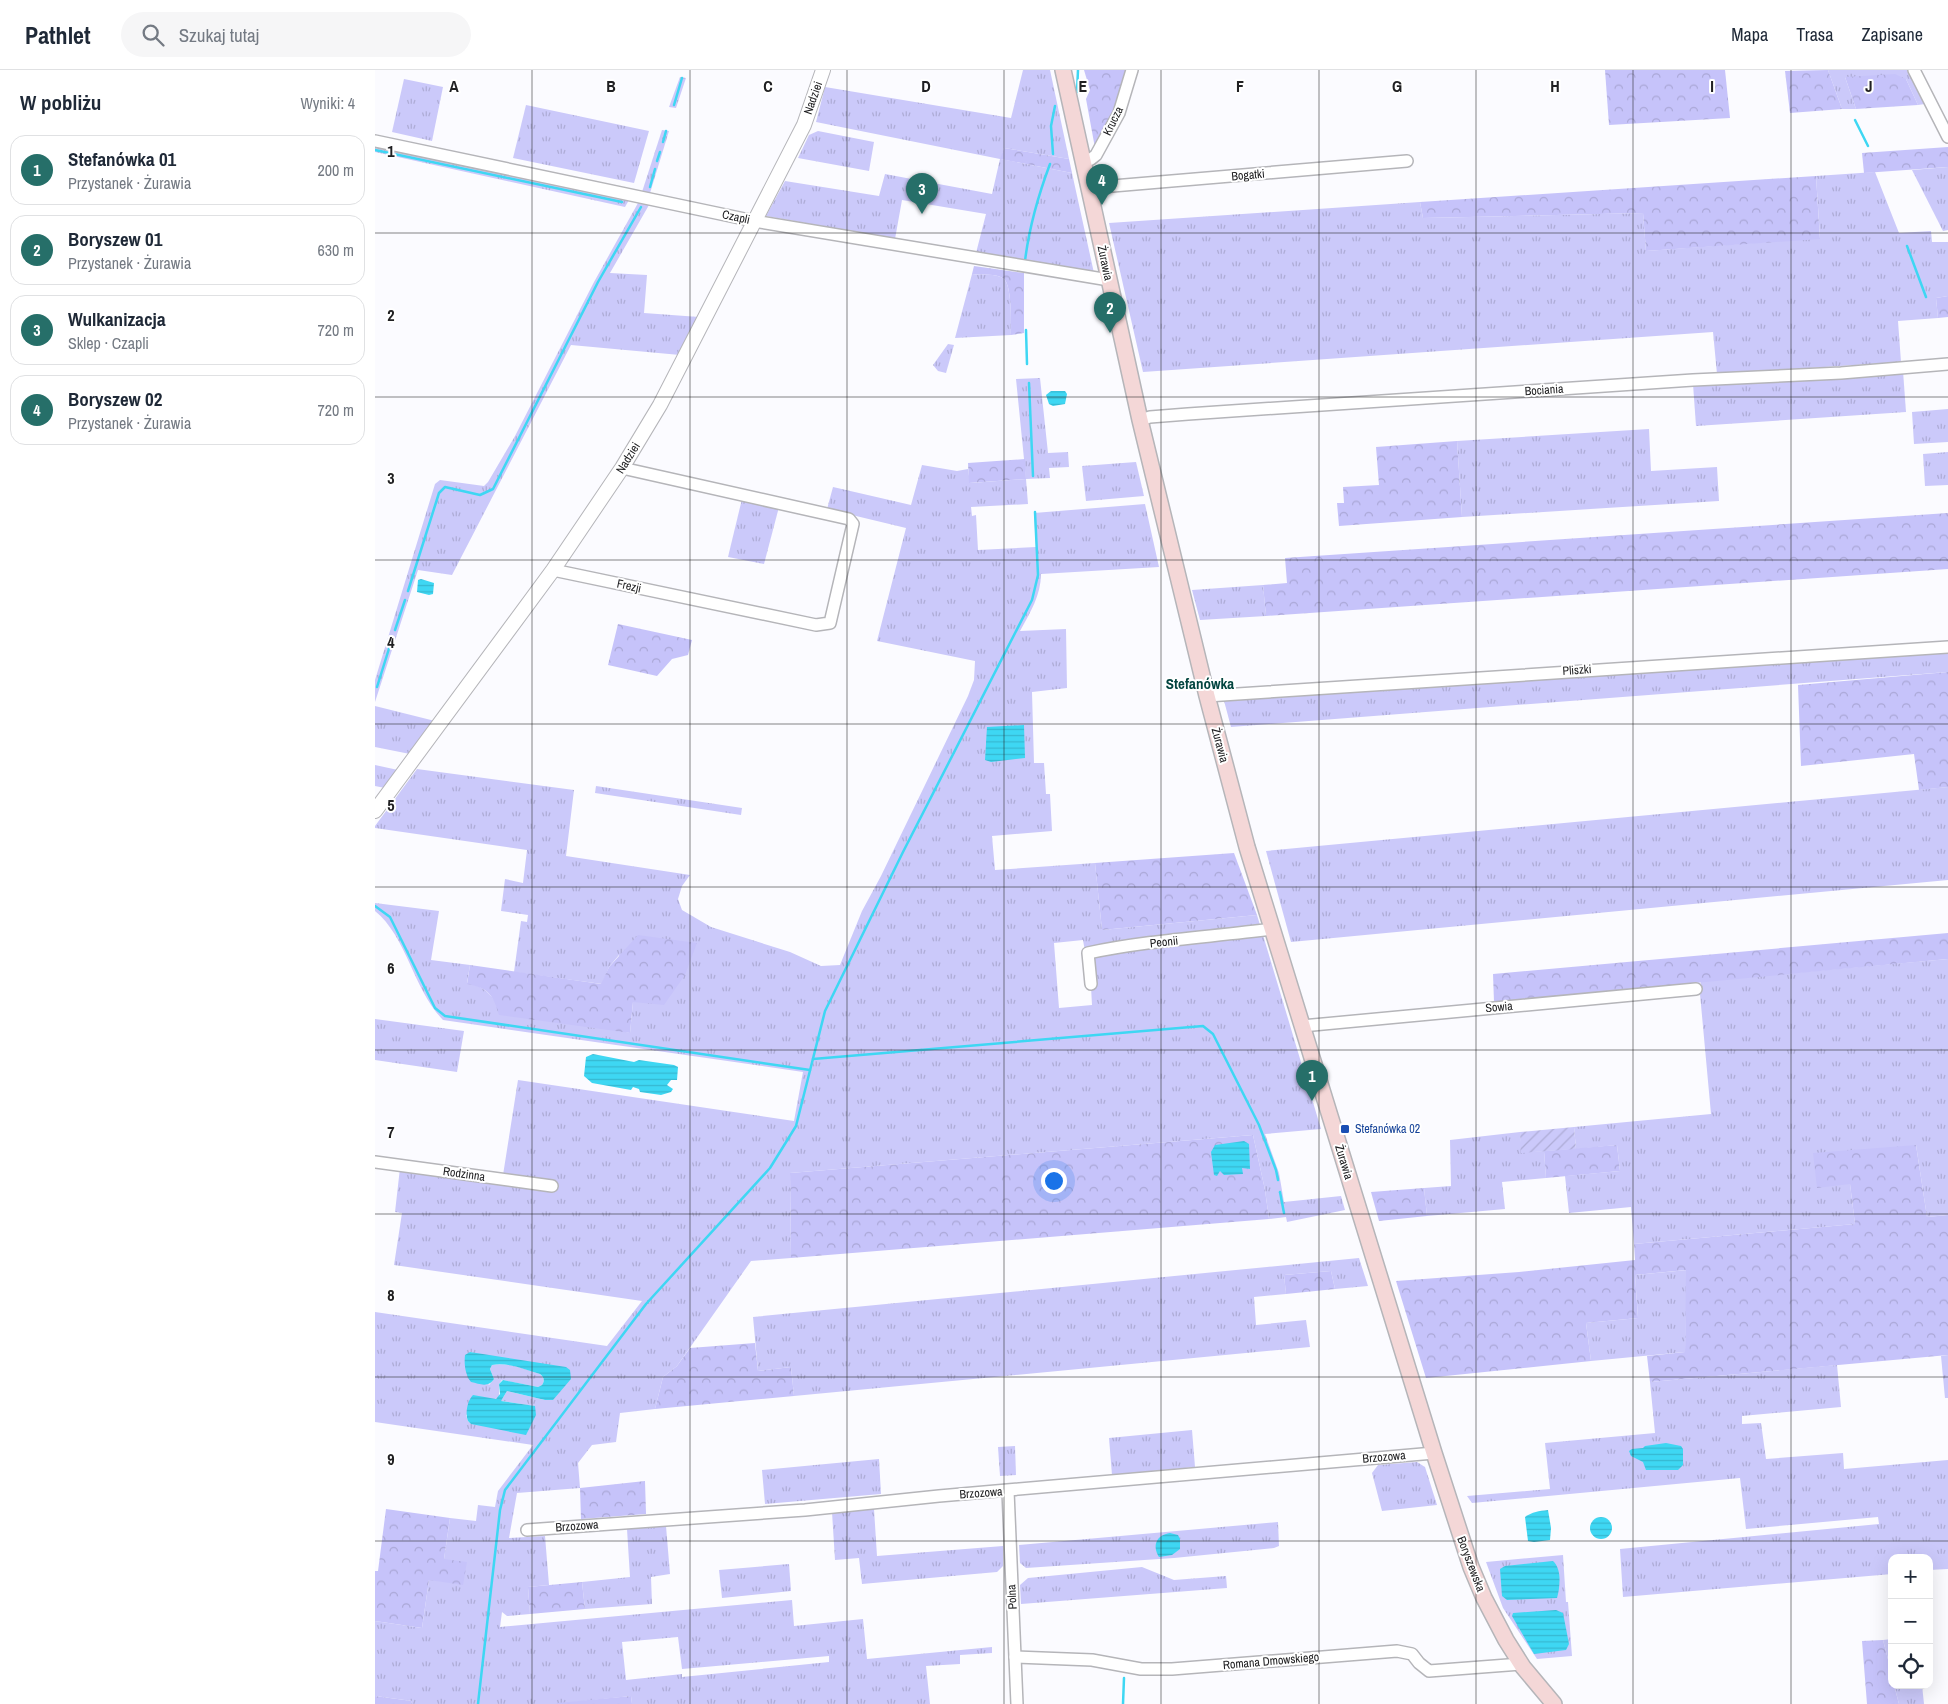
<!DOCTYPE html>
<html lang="pl">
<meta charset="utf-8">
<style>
body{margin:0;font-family:"Archivo Narrow",sans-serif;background:#f6f6f7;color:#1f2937}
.controls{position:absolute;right:15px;bottom:15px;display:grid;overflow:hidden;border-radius:10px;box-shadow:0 5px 20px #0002}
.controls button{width:45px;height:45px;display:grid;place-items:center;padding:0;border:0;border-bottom:1px solid #e0e1e3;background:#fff;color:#1f2937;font:25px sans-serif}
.you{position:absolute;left:678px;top:1110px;width:18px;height:18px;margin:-12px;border:4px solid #fff;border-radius:50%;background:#1a73e8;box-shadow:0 0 0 8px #1a73e833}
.badge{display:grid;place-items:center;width:32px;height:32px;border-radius:50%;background:#266f69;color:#fff;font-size:16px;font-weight:700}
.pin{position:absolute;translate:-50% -41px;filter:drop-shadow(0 1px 2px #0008)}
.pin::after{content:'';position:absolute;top:26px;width:18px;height:15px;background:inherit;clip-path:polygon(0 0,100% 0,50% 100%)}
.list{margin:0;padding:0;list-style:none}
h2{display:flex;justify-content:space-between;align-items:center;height:65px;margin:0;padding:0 20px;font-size:21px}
h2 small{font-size:16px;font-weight:400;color:#747a83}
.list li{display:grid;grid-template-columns:32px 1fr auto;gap:15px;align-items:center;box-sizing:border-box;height:70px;margin:0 10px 10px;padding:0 10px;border:1px solid #e0e1e3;border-radius:15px}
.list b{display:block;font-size:19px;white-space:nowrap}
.list p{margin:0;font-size:16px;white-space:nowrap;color:#747a83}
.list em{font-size:16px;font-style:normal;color:#747a83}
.icon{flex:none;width:28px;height:28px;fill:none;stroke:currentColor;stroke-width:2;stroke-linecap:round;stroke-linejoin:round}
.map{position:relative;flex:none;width:1573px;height:1634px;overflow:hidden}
header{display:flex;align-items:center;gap:30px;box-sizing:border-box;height:70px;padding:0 25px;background:#fff;border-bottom:1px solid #e0e1e3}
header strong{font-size:24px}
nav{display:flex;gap:28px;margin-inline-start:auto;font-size:18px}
.search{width:350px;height:45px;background:#f6f6f7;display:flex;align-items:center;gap:12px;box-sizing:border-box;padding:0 18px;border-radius:28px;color:#747a83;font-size:19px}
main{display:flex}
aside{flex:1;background:#fff}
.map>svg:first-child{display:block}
.grass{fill:url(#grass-tufts);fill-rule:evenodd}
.forest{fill:url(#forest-crowns)}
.garden{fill:url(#garden-furrows)}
.water{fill:url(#water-rules)}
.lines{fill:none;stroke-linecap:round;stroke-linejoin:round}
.stream{stroke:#3ed7f3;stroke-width:2.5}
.minor-casing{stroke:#b5b5b9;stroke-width:14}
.tertiary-casing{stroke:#b5b5b9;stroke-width:16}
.secondary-casing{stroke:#b5b5b9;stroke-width:18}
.minor{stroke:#fff;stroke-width:11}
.tertiary{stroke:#fff;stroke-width:14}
.secondary{stroke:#f4d7d7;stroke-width:15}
.grid{fill:none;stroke:#202022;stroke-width:1;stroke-opacity:0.55}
.transit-dot{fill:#1a4fb4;stroke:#fff;stroke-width:2}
.labels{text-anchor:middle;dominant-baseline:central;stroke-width:4;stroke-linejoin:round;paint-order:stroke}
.street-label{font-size:12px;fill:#202022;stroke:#fff}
.transit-label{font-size:12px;fill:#164399;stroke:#fff;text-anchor:start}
.quarter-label{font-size:15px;font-weight:bold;fill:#034540;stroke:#fff}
.grid-label{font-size:16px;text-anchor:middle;font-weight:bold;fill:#202022;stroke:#fff;stroke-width:4;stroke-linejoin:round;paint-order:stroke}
</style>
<header>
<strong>Pathlet</strong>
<div class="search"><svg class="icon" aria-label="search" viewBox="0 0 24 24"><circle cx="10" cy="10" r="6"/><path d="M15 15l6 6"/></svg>Szukaj tutaj</div>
<nav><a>Mapa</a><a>Trasa</a><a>Zapisane</a></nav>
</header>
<main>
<aside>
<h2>W pobliżu<small>Wyniki: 4</small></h2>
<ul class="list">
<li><span class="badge">1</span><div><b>Stefanówka 01</b><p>Przystanek · Żurawia</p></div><em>200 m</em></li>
<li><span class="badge">2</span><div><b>Boryszew 01</b><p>Przystanek · Żurawia</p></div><em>630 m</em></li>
<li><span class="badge">3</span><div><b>Wulkanizacja</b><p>Sklep · Czapli</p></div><em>720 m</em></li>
<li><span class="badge">4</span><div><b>Boryszew 02</b><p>Przystanek · Żurawia</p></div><em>720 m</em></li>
</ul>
</aside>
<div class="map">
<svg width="1573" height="1634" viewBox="0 0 1573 1634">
<defs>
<pattern id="grass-tufts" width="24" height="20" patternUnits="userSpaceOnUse" patternTransform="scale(1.25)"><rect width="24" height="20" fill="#cbc9fa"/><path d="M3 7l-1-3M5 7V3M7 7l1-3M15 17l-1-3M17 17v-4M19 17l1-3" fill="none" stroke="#aeacd6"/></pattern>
<pattern id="forest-crowns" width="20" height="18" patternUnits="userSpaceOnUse" patternTransform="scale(1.25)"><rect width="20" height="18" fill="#c6c3fa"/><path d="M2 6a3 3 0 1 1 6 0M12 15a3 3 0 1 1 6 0" fill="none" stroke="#aaa7d6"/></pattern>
<pattern id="garden-furrows" width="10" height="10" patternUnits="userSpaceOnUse" patternTransform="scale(1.25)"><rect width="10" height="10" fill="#cbc9fa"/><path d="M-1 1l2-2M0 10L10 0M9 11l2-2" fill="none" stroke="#aeacd6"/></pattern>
<pattern id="water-rules" width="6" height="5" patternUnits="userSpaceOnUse" patternTransform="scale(1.25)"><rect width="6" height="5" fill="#3ed7f3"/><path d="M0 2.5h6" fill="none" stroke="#36b8d0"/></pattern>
</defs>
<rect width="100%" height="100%" fill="#fbfbff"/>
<g class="grass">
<path d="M648,0h27l19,89 -65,-11 -3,11 71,14 22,100 -118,-20 10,-39 -84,-14 -7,39 -129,-23 19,-35 94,15 6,-22 107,20 8,-35 -184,-37 9,-35 186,31z"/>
<path d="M1453,0h79l18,34 -7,1 -12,-26 -61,-2 11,32h-14z"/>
<path d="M305,7l6,1 -10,30 -7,-1z"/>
<path d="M29,9l39,8 -11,54 -40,-9z"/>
<path d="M151,35l123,26 -15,52 -121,-25z"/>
<path d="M287,60l7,1 -19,62 -8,-1z"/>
<path d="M443,61l56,11 -5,29 -71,-13 11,-23z"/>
<path d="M0,78l254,52 -4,7 -250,-55z"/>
<path d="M1573,97v63l-5,1 -31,-61z"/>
<path d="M1500,102l24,61 32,-2 1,11h16v54l-12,2 2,20 -40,3 3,41 -184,12 -4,-42 -570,40 -34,-149 311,-21 3,16 220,-5 3,38 174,-13 -4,-62z"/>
<path d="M263,133l11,2 -39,68 37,2 -3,38 55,4 -19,38 -109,-10 -119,230 -34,-5 -43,132v-22l60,-196 5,-4 44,6 4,-4 27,-46 79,-154z"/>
<path d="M597,204c9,1 24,-1 32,5 8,7 7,44 7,56l-56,3z"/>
<path d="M573,274l6,1 -8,28 -8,-2 -5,-6z"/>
<path d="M1528,301l3,41 -210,14 -3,-42z"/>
<path d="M665,308l8,75 20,-1 1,15 -20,1 1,10 -24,1 2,25 -57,3 1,9 4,-1 2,35 58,-3 -2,-34 111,-9 14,63 -118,7c0,21 -11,39 -21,57l46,-2 1,59 -35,4 2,71h10l2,31h4l2,37 -60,5 3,34 100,-7 7,67 155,-15 64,214 -56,5 14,39 5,29 57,-6 4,14 -58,12 -1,-5 -17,2 -4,-29 -12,-55 -463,38 1,85 -40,3 -74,105 -14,11 -8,32 -35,4 -4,29 -24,3 -14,18 2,25 -63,5 -8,45 36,-2 4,49 -21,2 2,27 -23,2 -5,-4 -2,15 292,-27 2,26 69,-7 4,40 125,-12v6l-32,2v9l-34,2 4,38h-298l-1,-8 -75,8h-145l1,-3 -37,-5v-75l47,7 7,-48 15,-21 6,-41 26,3 2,-16 17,2 3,-16 35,-46 -158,-23v-110l232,34 35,-45 -248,-36 8,-52 -7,-1 5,-44 103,7 15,-95 276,41 9,-49 -360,-52c-30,-31 -36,-83 -68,-109v-8l64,8 -8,49 39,5 -3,18c14,3 20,7 28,18l135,32 3,-31 -14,-47 -10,12 -7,17 -88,-12 7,-51 6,1 1,-7 -27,-4 4,-32 18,4 4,-33 -152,-22v-2l42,-57 157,21 -8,66 124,19 -8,11 -4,13 4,11 29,17 79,25 31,14 19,-1 22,-54 19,-35 87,-180 6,-16 1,-19 -98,-20 29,-113 -79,-19 6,-22 78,18 11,-40 35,6 11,-2 2,14 56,-4 -10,-100zM708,870l8,47 1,18 -33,3 -5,-65zM95,1282l101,27 -26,21 -38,-9 -6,10 33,5 -63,18 -3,-3 -2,-6 33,-18v-13l3,-4 36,7 4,-2c3,-4 2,-7 -2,-11 -16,-5 -31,-12 -48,-9l-2,4 4,10 -5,6zM303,1567l4,32 147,-13v6l-147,15v-3l-56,6 -4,-38z"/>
<path d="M1573,339v33l-34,2 -2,-32z"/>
<path d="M1274,359l2,42 66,-4 2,34 -257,16 -5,-76z"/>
<path d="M1573,382v33l-23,1 -2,-32z"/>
<path d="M761,392l8,34 -58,5 -4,-35z"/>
<path d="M367,429l37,8 -15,57 -36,-7z"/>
<path d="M888,515l3,31 -66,4 -8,-30z"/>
<path d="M1573,579v23l-717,55 -8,-30z"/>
<path d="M0,636l60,15 -25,33 -35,-7z"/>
<path d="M0,695l23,5 -13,18 -10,-2z"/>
<path d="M221,716l146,22 -1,7 -146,-22z"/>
<path d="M1573,717v93l-657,62 -25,-91z"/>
<path d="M1573,889v256l-21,2 -11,-72 -66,39 5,40 -221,20 -3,-37 -62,6 -4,-37 55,-5 -3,-26 -41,4 -2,-22 137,-13 -11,-120 1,-13z"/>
<path d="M0,949l89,12 -7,41 -82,-12z"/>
<path d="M1145,1062l2,20 22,-1 2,27 -44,4 3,27 -78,7 -3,-28 27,-2 -1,-46z"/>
<path d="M984,1188l9,28 -33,3 -4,-18 -47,4 2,19 -32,3 2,28 50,-5 4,27 -516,49 -3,-29 -33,4 -5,-54z"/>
<path d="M1312,1200l-2,82 -94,9 -5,-38 52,-5 -3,-43z"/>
<path d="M1573,1285v43h-3l-4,-42z"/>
<path d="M1462,1295l4,42 -99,9v8l19,-1 5,36 77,-6 1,16 104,-9v109l-19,1v-12h-37v16l-269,23 -3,-48 259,-25 -1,-7 -132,12 -6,-51 -268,25 -5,-7 83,-7 -5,-46 110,-10 -5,-51z"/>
<path d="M817,1360l3,37 -83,8 -3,-37z"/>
<path d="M640,1376l1,29 -16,1 -2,-29z"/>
<path d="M504,1389l2,35 -116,10 -3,-34z"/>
<path d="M1042,1392l8,5 12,38 -55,6 -10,-38 6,-8z"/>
<path d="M499,1439l3,47 126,-10v20l-6,6 -135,12 -3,-26 -24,2 -3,-48z"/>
<path d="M903,1452l1,24 -5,2 -100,10 -148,10 -6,-5 -1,-18z"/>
<path d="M291,1456l4,48 -19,3 1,27 -67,5 -3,-27 48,-5 -3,-48z"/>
<path d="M1188,1485l3,47h2l4,54 -35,3 -34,-51 -17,-46z"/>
<path d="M414,1494l2,27 -69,7 -3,-28z"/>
<path d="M767,1497l32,13 52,-4 1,12 -206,16 -1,-19 8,-7z"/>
<path d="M1517,1569v36l-9,-35z"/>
<path d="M1519,1615h28l2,19h-25z"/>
</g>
<g class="forest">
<path d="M709,0h46l-16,44 -19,34 -9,-49 4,-9z"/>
<path d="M1230,0h120l5,48 -121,7z"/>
<path d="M1453,0l14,39 -52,4 -5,-42z"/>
<path d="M1520,4l11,5 12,26 -62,4 -11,-32z"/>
<path d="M1573,77v20l-84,6 -2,-20z"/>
<path d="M629,78l65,11 3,14 -72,-14z"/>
<path d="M1441,106l4,63 -174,12 -3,-38 -220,5 -3,-16z"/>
<path d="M599,196l50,7v60l-13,2c0,-12 1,-49 -7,-56 -8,-6 -23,-4 -32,-5z"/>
<path d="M1573,226v21l-10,1 -2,-20z"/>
<path d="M1082,371l5,76 -123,9 -2,-23h7l-1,-16 36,-2 -3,-38z"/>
<path d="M650,389l1,20 -57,4 -1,-20z"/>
<path d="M1573,443v56l-682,47 -3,-31 24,-2 -2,-25z"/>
<path d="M243,554l74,16 -4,15 -16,4 -15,17 -49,-11z"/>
<path d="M1573,602v115l-29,3 -5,-36 -113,12 -3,-81z"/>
<path d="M859,783l23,62 -155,15 -7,-67z"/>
<path d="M1573,863v26l-454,43 -1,-28z"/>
<path d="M263,865l59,8 -12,32 -21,30 -31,-3 -3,31 -131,-18c-6,-20 -10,-27 -32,-31l3,-19 131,19 8,-17z"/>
<path d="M878,1065l12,55 4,29 -478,39 -1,-85z"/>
<path d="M1242,1075l3,26 -74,7 -2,-27z"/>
<path d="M1541,1075l11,72 21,-2v140l-298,27 -3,-26 38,-4 1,-82 -51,5 3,43 -52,5 5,38 -165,17 -30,-97 123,-9 116,-12 -1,-16 221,-20 -5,-40 -33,4 -4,-35z"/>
<path d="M1049,1118l3,28 -48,5 -8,-29z"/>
<path d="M956,1201l4,18 -49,5 -2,-19z"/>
<path d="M380,1273l3,28 33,-4 3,29 -139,13 8,-32 14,-11 13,-18z"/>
<path d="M270,1411l1,33 -65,5 -1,-31z"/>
<path d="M11,1439l64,9 -6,41 23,3 -4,23 -34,-5 -7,48 -47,-7v-50h3z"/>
<path d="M207,1512l3,27 -55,5 -2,-27z"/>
<path d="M1508,1570l9,35v10h2l5,19h-32l-5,-63z"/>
<path d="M0,1626l37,5 -1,3h-36z"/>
<path d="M256,1626l1,8h-76l1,-1z"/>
</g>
<path class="garden" d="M1199,1057l2,22 -55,4 -1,-21z"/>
<g class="water">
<path d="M676,321h14l2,3 -2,10 -12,2 -4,-2 -3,-9z"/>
<path d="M46,509l13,4 -1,11 -4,1 -12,-3 1,-12z"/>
<path d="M649,655l1,33 -34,4 -6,-2 2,-33z"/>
<path d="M218,984l41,8 5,-2 35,5 4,2 -1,13h-6l-4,5 6,4 -2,3 -10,3 -21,-3 -1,-3 -6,-2 -2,3 -39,-7 -8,-7 2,-19z"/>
<path d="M869,1071l5,3 1,25 -8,-1 1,6 -19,1 -4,-4 -3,5 -3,-1 -3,-23 4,-7z"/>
<path d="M95,1282l96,15 4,3 1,9 -18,21h-8l-38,-9 -6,10 34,5 1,9 -10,20 -55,-11 -3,-3c-3,-7 -1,-20 5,-26l23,4 4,-5 -1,-10 4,-4 35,7 4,-2c3,-4 2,-8 -2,-11 -16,-5 -32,-12 -48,-9l-2,4 4,10c-6,9 -14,5 -23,3 -6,-8 -7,-18 -6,-27z"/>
<path d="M1291,1373l15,3 2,3v16l-5,5h-32l-3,-8 -12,-6 -2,-5 3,-2 11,-1 2,-2z"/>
<path d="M1173,1440l3,18 -1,12 -16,2 -6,-1 -3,-24c7,-5 14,-6 23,-7z"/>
<circle cx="1226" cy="1458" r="11"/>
<path d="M795,1463l8,2 2,4v10l-8,6 -13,2c-7,-11 -3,-22 11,-24z"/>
<path d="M1178,1491c9,8 7,26 4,37l-50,2 -5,-4 -2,-27 5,-3z"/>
<path d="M1181,1540l7,3 6,31 -3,6 -32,4 -22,-38 1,-3z"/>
</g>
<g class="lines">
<g class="stream">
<path d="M702,22l1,-22"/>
<path d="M299,35l8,-27"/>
<path d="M1480,50l13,26"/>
<path d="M288,72l3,-11"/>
<path d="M0,80l247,52"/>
<path d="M678,84l-2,-28 4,-20"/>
<path d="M282,91l3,-9"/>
<path d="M275,117l5,-18"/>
<path d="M1532,176l19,51"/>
<path d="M650,191c4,-33 13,-65 25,-97"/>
<path d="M651,260l1,34"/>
<path d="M654,313l4,93"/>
<path d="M33,521l31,-98 6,-6 35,8 13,-6 105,-207 43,-75"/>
<path d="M20,560l10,-30"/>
<path d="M2,617l15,-48"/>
<path d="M0,836l15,11 45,91 10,8 365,54"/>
<path d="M438,989l390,-33 10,8 46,91 17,45 2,10"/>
<path d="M905,1122l4,21"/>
<path d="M103,1634l22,-194 5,-20 141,-186 124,-136 26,-42 29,-115 78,-159 129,-252 6,-25 -3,-63"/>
<path d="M748,1634l1,-26"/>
</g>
<defs>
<g id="minor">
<path d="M1539,0l34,67"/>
<path d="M0,71l379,80 355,59"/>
<path d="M708,92l8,-3 5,-4 23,-42 13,-43"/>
<path d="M714,118l318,-27"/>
<path d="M765,350l10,-3 38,-3 505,-34 148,-7 107,-9"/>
<path d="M178,500l263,55 14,-2 23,-99 -4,-5 -227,-51"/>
<path d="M832,626l741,-49"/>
<path d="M716,914l-3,-31c61,-13 123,-16 184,-24"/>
<path d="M927,956l394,-37"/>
<path d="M0,1092l177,24"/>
<path d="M633,1421l9,213"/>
<path d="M152,1460l278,-20 134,-14 495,-43"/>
<path d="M640,1587l77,3 49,9h31l225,-18 15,3 7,9 10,8 92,-7"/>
</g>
<path id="tertiary" d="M0,741l178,-241 69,-102 38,-63 144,-280 19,-55"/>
<path id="secondary" d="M688,0l77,350 67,276 40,151 187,606 37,114 13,31 22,42 17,27 31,37"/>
</defs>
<use href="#minor" class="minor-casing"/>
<use href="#tertiary" class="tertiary-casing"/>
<use href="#secondary" class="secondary-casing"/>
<use href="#minor" class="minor"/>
<use href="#tertiary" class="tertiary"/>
<use href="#secondary" class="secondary"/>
</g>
<path class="grid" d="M157,0v1634M315,0v1634M472,0v1634M629,0v1634M786,0v1634M944,0v1634M1101,0v1634M1258,0v1634M1416,0v1634M0,163h1573M0,327h1573M0,490h1573M0,654h1573M0,817h1573M0,980h1573M0,1144h1573M0,1307h1573M0,1471h1573"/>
<rect class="transit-dot" x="965" y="1054" width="10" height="10" rx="2.5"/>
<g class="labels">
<g class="street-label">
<text transform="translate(438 28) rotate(-71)">Nadziei</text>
<text transform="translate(738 51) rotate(-64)">Krucza</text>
<text transform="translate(873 105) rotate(-5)">Bogatki</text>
<text transform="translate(361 147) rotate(12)">Czapli</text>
<text transform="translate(730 193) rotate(78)">Żurawia</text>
<text transform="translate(1169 320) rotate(-4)">Bociania</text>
<text transform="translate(253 388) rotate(-58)">Nadziei</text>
<text transform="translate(254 516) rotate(12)">Frezji</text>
<text transform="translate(1202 600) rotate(-4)">Pliszki</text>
<text transform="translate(845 675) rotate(75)">Żurawia</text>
<text transform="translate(789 872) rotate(-6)">Peonii</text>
<text transform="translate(1124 937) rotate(-5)">Sowia</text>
<text transform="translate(969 1092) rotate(73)">Żurawia</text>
<text transform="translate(89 1104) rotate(8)">Rodzinna</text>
<text transform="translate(1009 1387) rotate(-5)">Brzozowa</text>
<text transform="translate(606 1423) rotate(-4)">Brzozowa</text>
<text transform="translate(202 1456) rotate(-4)">Brzozowa</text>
<text transform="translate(1096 1494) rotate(69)">Boryszewska</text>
<text transform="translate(637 1527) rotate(-93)">Polna</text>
<text transform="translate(896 1591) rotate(-5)">Romana Dmowskiego</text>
</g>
<g class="transit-label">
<text x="980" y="1059">Stefanówka 02</text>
</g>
<g class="quarter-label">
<text x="825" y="613">Stefanówka</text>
</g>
</g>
<g class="grid-label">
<text x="79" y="22">A</text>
<text x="236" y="22">B</text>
<text x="393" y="22">C</text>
<text x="551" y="22">D</text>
<text x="708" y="22">E</text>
<text x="865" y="22">F</text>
<text x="1022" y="22">G</text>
<text x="1180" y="22">H</text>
<text x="1337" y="22">I</text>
<text x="1494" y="22">J</text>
<text x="16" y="87">1</text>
<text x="16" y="251">2</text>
<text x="16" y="414">3</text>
<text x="16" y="578">4</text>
<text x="16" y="741">5</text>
<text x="16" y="904">6</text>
<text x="16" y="1068">7</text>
<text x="16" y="1231">8</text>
<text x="16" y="1395">9</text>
</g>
</svg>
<div class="controls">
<button>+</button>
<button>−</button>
<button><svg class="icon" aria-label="locate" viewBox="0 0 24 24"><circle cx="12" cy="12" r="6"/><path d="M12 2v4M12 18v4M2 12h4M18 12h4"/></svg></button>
</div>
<div class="you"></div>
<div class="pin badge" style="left:937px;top:1031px">1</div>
<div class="pin badge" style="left:735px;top:263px">2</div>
<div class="pin badge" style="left:547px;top:144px">3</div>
<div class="pin badge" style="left:727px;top:135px">4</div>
</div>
</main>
